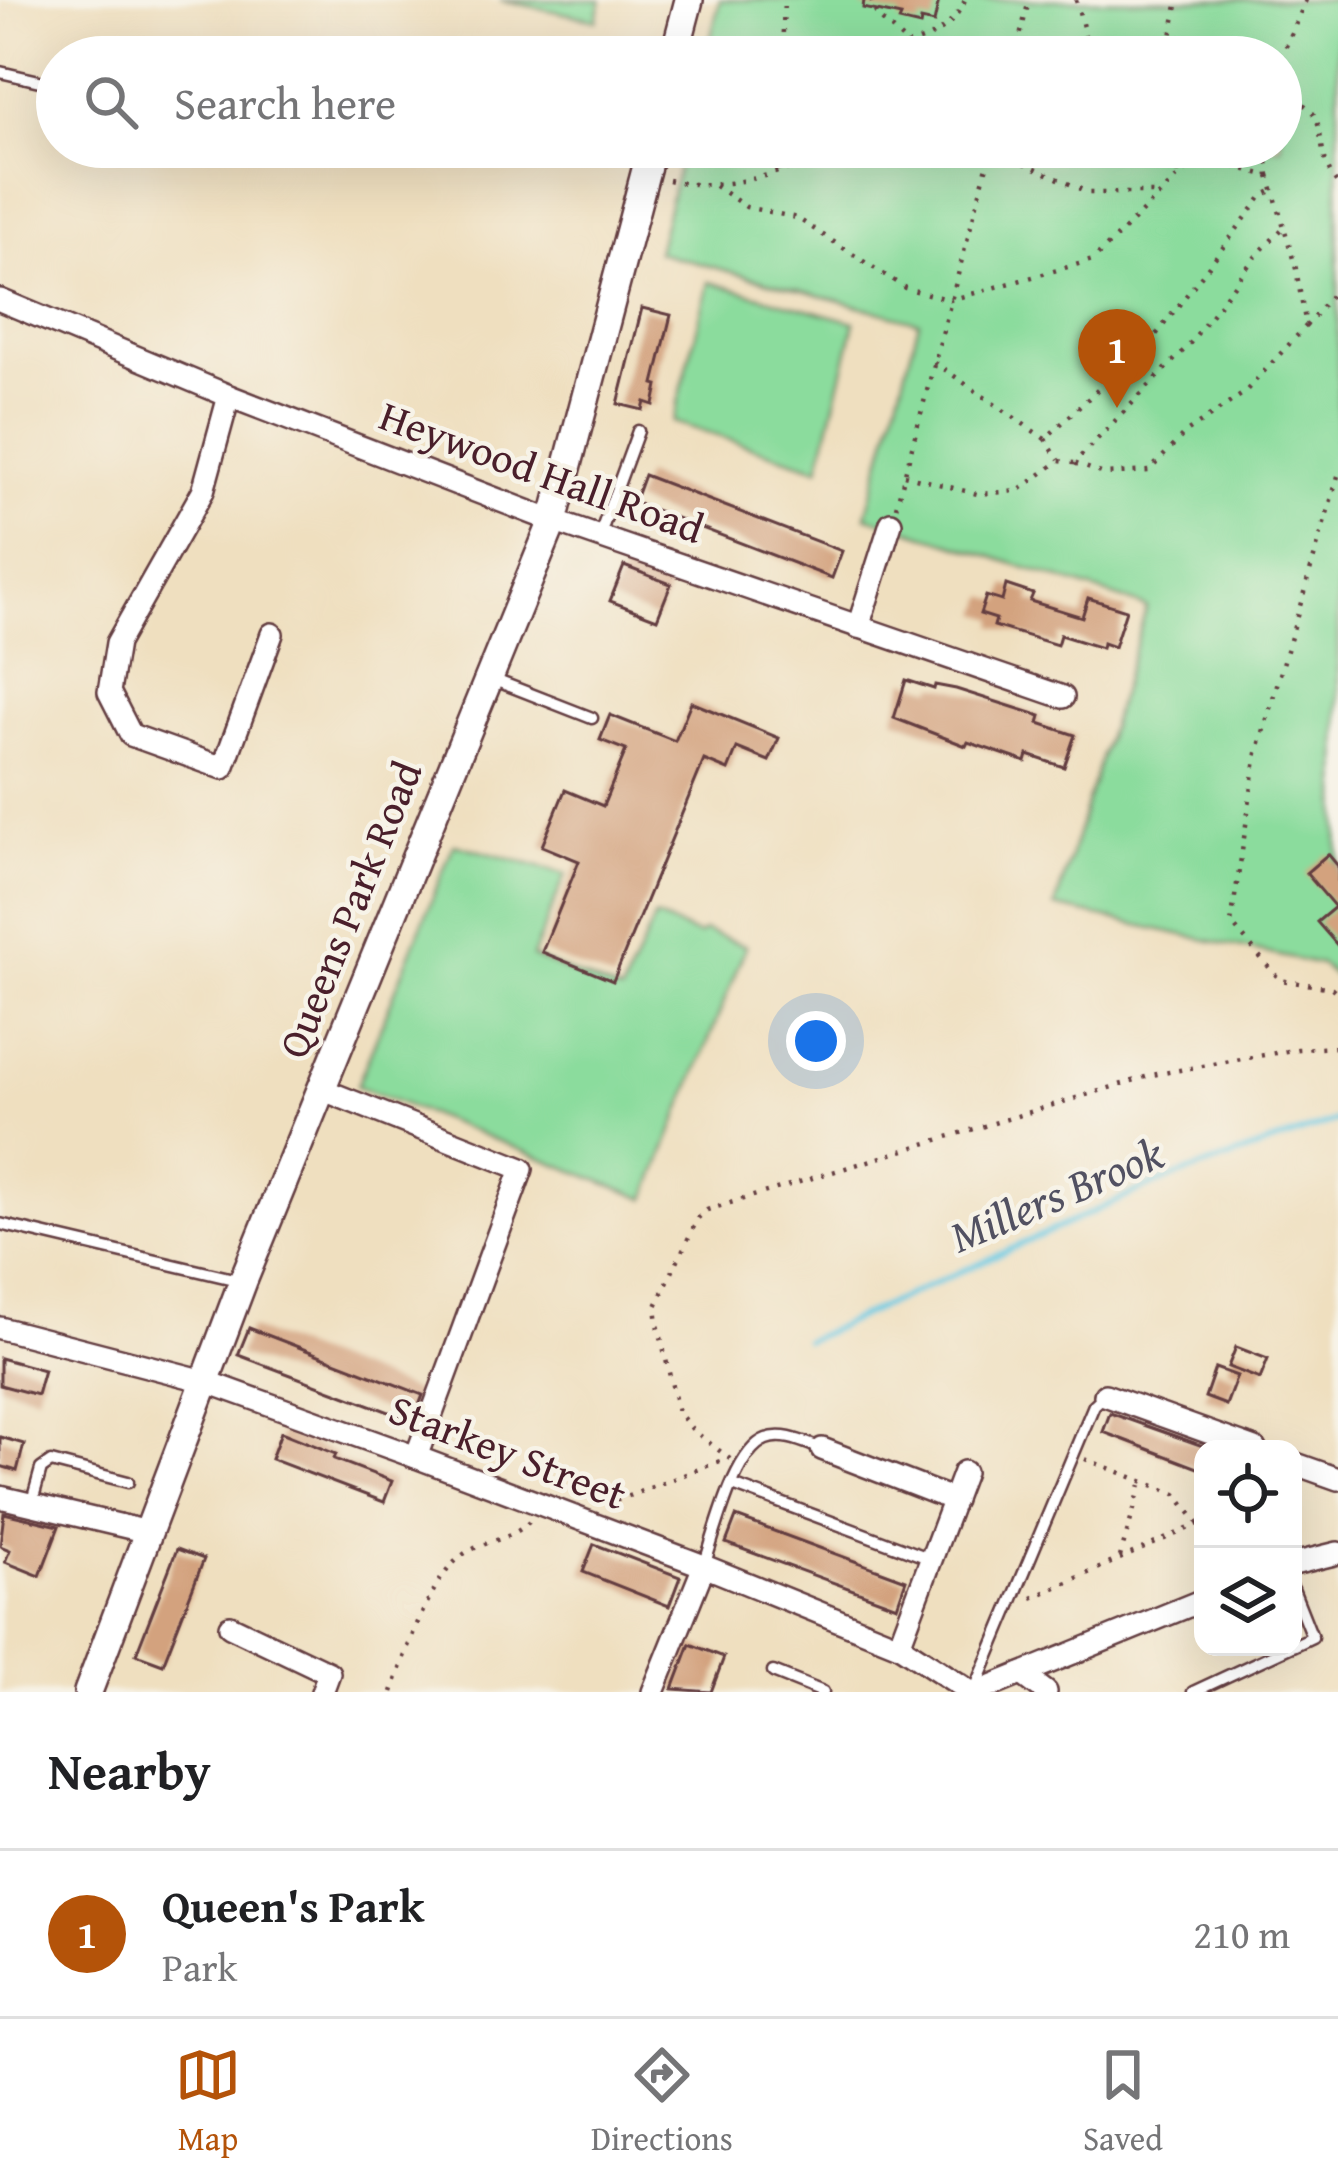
<!DOCTYPE html>
<style>
body{margin:0;font-family:"Gentium Book Plus",serif;background:#f6f6f6;color:#202124}
.controls{position:absolute;right:36px;bottom:36px;display:grid;overflow:hidden;border-radius:24px;box-shadow:0 12px 48px #0002}
.controls button{width:108px;height:108px;display:grid;place-items:center;padding:0;border:0;border-bottom:3px solid #e0e0e0;background:#fff;color:#202124;font:60px sans-serif}
.you{position:absolute;left:816px;top:1041px;width:42px;height:42px;margin:-30px;border:9px solid #fff;border-radius:50%;background:#1a73e8;box-shadow:0 0 0 18px #1a73e833}
.badge{display:grid;place-items:center;width:78px;height:78px;border-radius:50%;background:#b45309;color:#fff;font-size:39px;font-weight:700}
.pin{position:absolute;translate:-50% -99px;filter:drop-shadow(0 3px 6px #0008)}
.pin::after{content:'';position:absolute;top:63px;width:42px;height:36px;background:inherit;clip-path:polygon(0 0,100% 0,50% 100%)}
.list{margin:0;padding:0;list-style:none}
h2{display:flex;justify-content:space-between;align-items:center;height:156px;margin:0;padding:0 48px;font-size:51px}
h2 small{font-size:39px;font-weight:400;color:#757577}
.list li{display:grid;grid-template-columns:78px 1fr auto;gap:36px;align-items:center;box-sizing:border-box;height:168px;padding:0 48px;border-top:3px solid #e0e0e0}
.list b{display:block;font-size:45px;white-space:nowrap}
.list p{margin:0;font-size:39px;white-space:nowrap;color:#757577}
.list em{font-size:39px;font-style:normal;color:#757577}
.icon{flex:none;width:66px;height:66px;fill:none;stroke:currentColor;stroke-width:2;stroke-linecap:round;stroke-linejoin:round}
.map{position:relative;flex:none;width:1338px;height:1692px;overflow:hidden}
.search{position:absolute;background:#fff;box-shadow:0 12px 48px #0002;left:36px;right:36px;top:36px;height:132px;display:flex;align-items:center;gap:30px;box-sizing:border-box;padding:0 42px;border-radius:66px;color:#757577;font-size:45px}
.sheet{height:324px;background:#fff}
nav{display:flex;justify-content:space-around;align-items:center;box-sizing:border-box;height:168px;border-top:3px solid #e0e0e0;background:#fff;font-size:33px;color:#757577}
nav a{display:grid;justify-items:center;gap:6px}
nav .on{color:#b45309}
.map>svg:first-child{display:block}
.green{fill:#8bdc9d;stroke:#6a7e64;stroke-width:3}
.lines{fill:none;stroke-linecap:round;stroke-linejoin:round}
.stream{stroke:#63c7e1;stroke-width:6}
.building{fill:#d3a27e}
.service-casing{stroke:#633c41;stroke-width:15}
.minor-casing{stroke:#633c41;stroke-width:26}
.tertiary-casing{stroke:#633c41;stroke-width:32}
.path{stroke:#633c41;stroke-width:4.5;stroke-dasharray:3 9;stroke-linecap:butt}
.service{stroke:#fff;stroke-width:10}
.minor{stroke:#fff;stroke-width:21}
.tertiary{stroke:#fff;stroke-width:27}
.labels{text-anchor:middle;dominant-baseline:central;stroke-width:9;stroke-linejoin:round;paint-order:stroke}
.street-label{font-size:42px;fill:#4a1f2b;stroke:#f7f3e8}
.water-label{font-size:45px;font-style:italic;fill:#525162;stroke:#f7f3e8}
</style>
<div class="map">
<svg width="1338" height="1692" viewBox="0 0 1338 1692">
<rect width="100%" height="100%" fill="#f7f3e8"/>
<filter id="ink" filterUnits="userSpaceOnUse"><feTurbulence type="fractalNoise" baseFrequency=".00833" numOctaves="2"/><feDisplacementMap in="SourceGraphic" scale="24" xChannelSelector="R" yChannelSelector="G"/><feConvolveMatrix kernelMatrix="1 2 1 2 8 2 1 2 1" color-interpolation-filters="sRGB"/></filter>
<filter id="wash" filterUnits="userSpaceOnUse"><feTurbulence type="fractalNoise" baseFrequency=".004" numOctaves="4" result="noise"/><feDisplacementMap in="SourceGraphic" scale="48" xChannelSelector="R" yChannelSelector="G"/><feGaussianBlur stdDeviation="2.7" result="paint"/><feColorMatrix in="noise" values="0 0 0 0 0 0 0 0 0 0 0 0 0 0 0 0 0 1.4 0 .05"/><feComposite in="paint" operator="in"/></filter>
<g filter="url(#wash)">
<rect width="100%" height="100%" fill="#efdfbf"/>
<g class="green">
<path d="M500,0h101l-4,20z"/>
<path d="M720,0h618v979l-17,-14 -266,-58 92,-300 -281,-91 53,-194 -262,-70 26,-105h598v-90h-575z"/>
<path d="M709,282l146,40 -36,146 -146,-46z"/>
<path d="M454,844l112,30 -34,83 89,36 34,-76 43,18 7,-4 41,15 -100,253 -289,-113z"/>
</g>
<g class="lines">
<path class="stream" d="M806,1341l349,-157 183,-64"/>
</g>
<g id="blocks">
<g class="building">
<path d="M864,0h75l-5,23 -13,-3 -1,6 -21,-5 2,-5 -38,-8z"/>
<path d="M642,308l29,7 -17,69 4,1 -4,20 -9,-3 -2,8 -25,-6z"/>
<path d="M644,475l198,76 -10,27 -198,-76z"/>
<path d="M624,566l47,18 -14,35 -47,-18z"/>
<path d="M1006,585l27,9 -3,7 52,16 6,-19 38,12 -12,37 -11,-4 -1,5 -42,-13 -3,10 -63,-19 2,-7 -16,-5 6,-18 16,5z"/>
<path d="M906,680l28,9 1,-4 21,4 85,27 -2,7 36,12 -11,32 -36,-12 -2,7 -58,-20 -2,4 -72,-28z"/>
<path d="M691,702l88,36 -10,23 -32,-13 -9,22 -24,-10 -91,221 -71,-29 37,-91 -37,-15 23,-56 38,16 23,-56 -26,-10 10,-25 65,26z"/>
<path d="M1328,854l10,12v80l-21,-24 18,-15 -29,-34z"/>
<path d="M249,1328l174,67 -10,26 -175,-66z"/>
<path d="M1236,1347l32,12 -8,20 -32,-12z"/>
<path d="M0,1358l44,12 -7,25 -37,-10z"/>
<path d="M1215,1368l22,8 -11,29 -21,-8z"/>
<path d="M1110,1413l93,33v24l-100,-38z"/>
<path d="M281,1432l55,22 -2,5 58,22 -8,21 -113,-43z"/>
<path d="M0,1437l24,7 -7,27 -17,-5z"/>
<path d="M4,1513l55,13 -19,50 -35,-14 5,-12 -10,-4z"/>
<path d="M736,1517l170,63 -9,26 -171,-63z"/>
<path d="M594,1544l86,33 -11,29 -86,-34z"/>
<path d="M177,1549l27,10 -41,105 -27,-10z"/>
<path d="M690,1644l34,13 -13,35 -38,-3z"/>
</g>
</g>
</g>
<g filter="url(#ink)">
<use href="#blocks" fill-opacity="0" stroke="#633c41" stroke-width="3"/>
<g class="lines">
<defs>
<g id="service">
<path d="M0,72l57,13"/>
<path d="M599,537l39,-106"/>
<path d="M492,679l100,39"/>
<path d="M0,1224l242,57"/>
<path d="M733,1485l198,74"/>
<path d="M31,1505l10,-36 10,-7 77,20"/>
<path d="M704,1566c11,-32 30,-115 62,-127 18,-7 39,4 56,10"/>
<path d="M1293,1589l19,48 -19,9"/>
<path d="M773,1672l50,20"/>
<path d="M974,1692l120,-287 11,-10"/>
<path d="M1193,1692l97,-45"/>
</g>
<g id="minor">
<path d="M0,300l229,96 324,125 510,176"/>
<path d="M229,396l-26,95 -86,152 -8,49 22,43 92,33 49,-134"/>
<path d="M858,627l33,-104"/>
<path d="M321,1089l201,80 -106,288"/>
<path d="M0,1328l205,53 211,76 288,109 195,79 72,47"/>
<path d="M1105,1395l150,54"/>
<path d="M822,1449l132,51"/>
<path d="M1293,1463l45,16"/>
<path d="M0,1497l148,35"/>
<path d="M1293,1564l45,-11"/>
<path d="M230,1626l99,47 -7,19"/>
<path d="M899,1645l65,-173"/>
<path d="M1022,1674l24,18"/>
<path d="M653,1692l51,-126"/>
<path d="M977,1692l226,-92"/>
</g>
<g id="tertiary">
<path d="M674,57l15,-57"/>
<path d="M88,1692l155,-411 310,-760 99,-374"/>
</g>
</defs>
<use href="#service" class="service-casing"/>
<use href="#minor" class="minor-casing"/>
<use href="#tertiary" class="tertiary-casing"/>
<g class="path">
<path d="M871,0l6,16 31,29"/>
<path d="M1076,0l10,39 -5,18"/>
<path d="M782,57l2,-57"/>
<path d="M905,57l3,-12c28,-9 44,-18 57,-45"/>
<path d="M1015,57l14,-57"/>
<path d="M1167,57l11,-57"/>
<path d="M1281,58l25,-58"/>
<path d="M1281,96c57,12 26,48 57,89"/>
<path d="M954,147l64,13 71,33h71"/>
<path d="M1176,147l2,30"/>
<path d="M1199,157l70,19 -4,-29"/>
<path d="M778,171l1,-24"/>
<path d="M1269,176l15,51"/>
<path d="M668,180c62,15 123,-12 180,-33"/>
<path d="M715,186l31,21 51,11 108,70 45,12 143,-40 116,-113"/>
<path d="M1306,326l32,-39"/>
<path d="M934,362l111,77 111,-104 107,-140 9,-4"/>
<path d="M1045,439l14,21"/>
<path d="M904,475l73,19 41,-3 41,-30 15,2 114,-117 67,-89 29,-30 12,42 10,57 -62,67 -59,40 -36,38 -45,3 -30,-11"/>
<path d="M1338,476l-81,277 -26,170 49,57 52,8 6,6"/>
<path d="M896,507l96,-360"/>
<path d="M730,1459l-37,-29 -15,-18 -20,-88 -2,-18 42,-88 9,-8 445,-135 146,-26 40,-2"/>
<path d="M1085,1459l91,35 22,29"/>
<path d="M605,1505l123,-47"/>
<path d="M1120,1557l22,-75"/>
<path d="M1032,1598l171,-76"/>
<path d="M392,1692c13,-38 40,-122 77,-141 22,-12 42,-11 60,-29"/>
</g>
<use href="#service" class="service"/>
<use href="#minor" class="minor"/>
<use href="#tertiary" class="tertiary"/>
</g>
</g>
<g class="labels">
<g class="street-label">
<text transform="translate(542 471) rotate(20)">Heywood Hall Road</text>
<text transform="translate(349 909) rotate(-68)">Queens Park Road</text>
<text transform="translate(508 1451) rotate(21)">Starkey Street</text>
</g>
<g class="water-label">
<text transform="translate(1056 1194) rotate(-23)">Millers Brook</text>
</g>
</g>
</svg>
<div class="controls">
<button><svg class="icon" aria-label="locate" viewBox="0 0 24 24"><circle cx="12" cy="12" r="6"/><path d="M12 2v4M12 18v4M2 12h4M18 12h4"/></svg></button>
<button><svg class="icon" aria-label="layers" viewBox="0 0 24 24"><path d="M12 4l9 5-9 5-9-5zM3 14l9 5 9-5"/></svg></button>
</div>
<div class="you"></div>
<div class="pin badge" style="left:1117px;top:408px">1</div>
<div class="search"><svg class="icon" aria-label="search" viewBox="0 0 24 24"><circle cx="10" cy="10" r="6"/><path d="M15 15l6 6"/></svg>Search here</div>
</div>
<section class="sheet">
<h2>Nearby<small></small></h2>
<ul class="list">
<li><span class="badge">1</span><div><b>Queen's Park</b><p>Park</p></div><em>210 m</em></li>
</ul>
</section>
<nav>
<a class="on"><svg class="icon" aria-label="map" viewBox="0 0 24 24"><path d="M3 6l6-2 6 2 6-2v14l-6 2-6-2-6 2zM9 4v14M15 6v14"/></svg>Map</a>
<a><svg class="icon" aria-label="directions" viewBox="0 0 24 24"><path d="M12 3l9 9-9 9-9-9zM9 14v-3h6M13 9l2 2-2 2"/></svg>Directions</a>
<a><svg class="icon" aria-label="saved" viewBox="0 0 24 24"><path d="M7 4h10v16l-5-4-5 4z"/></svg>Saved</a>
</nav>
